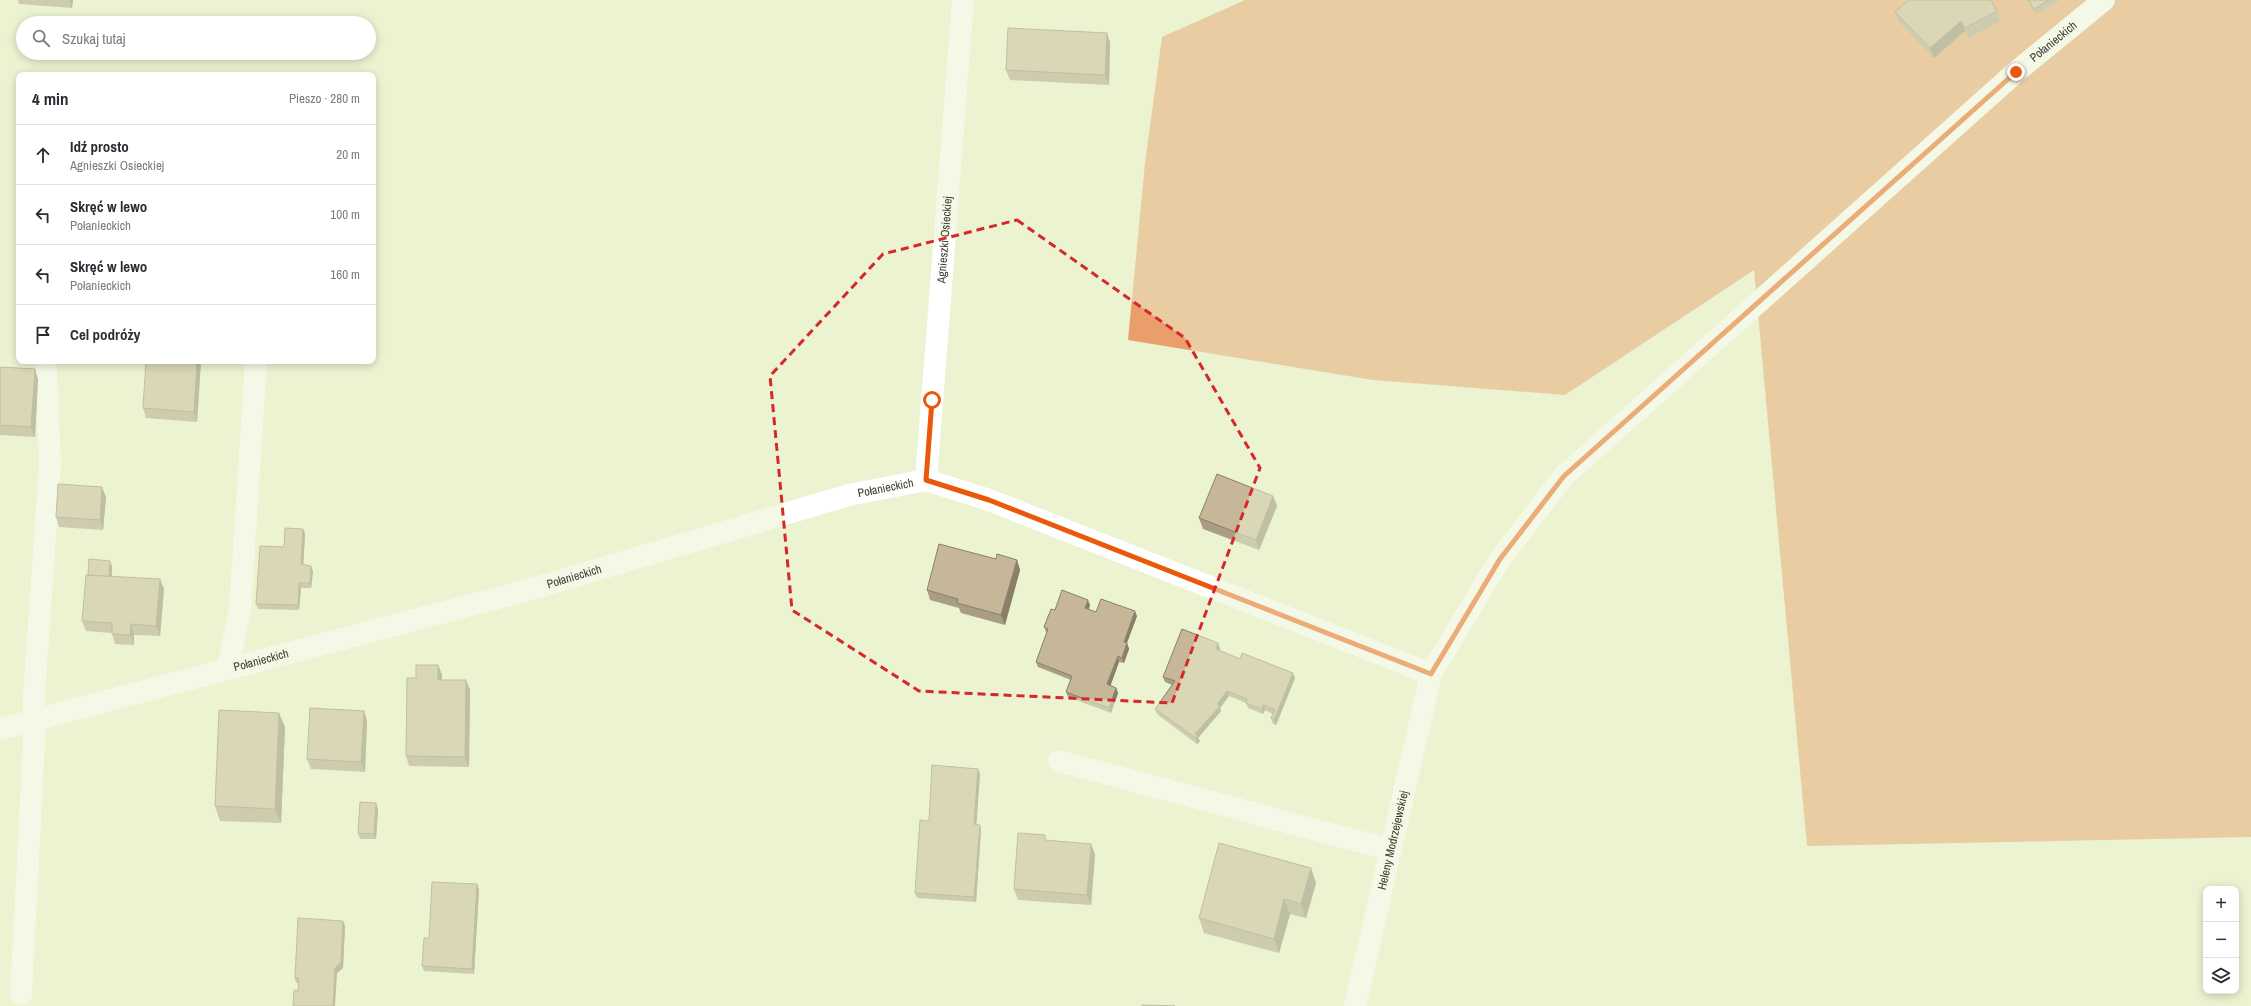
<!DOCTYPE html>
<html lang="pl">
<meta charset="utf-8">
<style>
body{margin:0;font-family:"Archivo Narrow",sans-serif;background:#f7f7f7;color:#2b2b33}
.controls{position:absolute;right:12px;bottom:12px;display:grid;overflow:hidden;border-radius:8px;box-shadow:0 2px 10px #0003}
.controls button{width:36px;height:36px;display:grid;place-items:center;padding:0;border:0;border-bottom:1px solid #e1e1e2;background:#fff;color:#2b2b33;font:20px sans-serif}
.stop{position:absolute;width:12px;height:12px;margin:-9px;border:3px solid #ea580c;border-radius:50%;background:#fff}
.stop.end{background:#ea580c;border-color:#fff;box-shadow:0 1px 4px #0008}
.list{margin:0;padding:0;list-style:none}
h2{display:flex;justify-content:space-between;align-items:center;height:52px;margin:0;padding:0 16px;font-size:17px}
h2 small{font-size:13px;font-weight:400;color:#7c7c81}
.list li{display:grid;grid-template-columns:26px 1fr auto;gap:12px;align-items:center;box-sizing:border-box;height:60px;padding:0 16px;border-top:1px solid #e1e1e2}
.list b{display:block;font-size:15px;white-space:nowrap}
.list p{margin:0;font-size:13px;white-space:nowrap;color:#7c7c81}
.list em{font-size:13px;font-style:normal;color:#7c7c81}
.icon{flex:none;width:22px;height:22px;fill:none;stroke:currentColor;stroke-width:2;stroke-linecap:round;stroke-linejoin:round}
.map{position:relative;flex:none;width:2251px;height:1006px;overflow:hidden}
.search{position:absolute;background:#fff;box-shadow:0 2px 10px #0003;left:16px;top:16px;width:360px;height:44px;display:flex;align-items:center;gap:10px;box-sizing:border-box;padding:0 14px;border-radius:22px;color:#7c7c81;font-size:15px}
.panel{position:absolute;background:#fff;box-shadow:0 2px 10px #0003;left:16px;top:72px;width:360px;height:292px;border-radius:8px}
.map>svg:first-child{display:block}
.forest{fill:#e99e6b}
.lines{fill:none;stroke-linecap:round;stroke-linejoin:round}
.minor{stroke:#fff;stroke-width:22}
.wall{fill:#a99d83}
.shaded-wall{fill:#8a806a}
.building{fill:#c5b798;stroke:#8a806a}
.route{stroke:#ea580c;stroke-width:5}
.marked{fill:none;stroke:#d62828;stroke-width:3;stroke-dasharray:8 5;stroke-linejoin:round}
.labels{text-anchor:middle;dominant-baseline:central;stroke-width:3.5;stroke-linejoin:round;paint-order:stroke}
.street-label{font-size:12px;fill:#3a3d2f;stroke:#ebf3d1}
</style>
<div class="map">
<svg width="2251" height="1006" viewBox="0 0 2251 1006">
<rect width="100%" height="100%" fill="#ebf3d1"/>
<path class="forest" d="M1245,0h1006v837l-444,9 -53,-576 -189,125 -192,-15 -245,-40 17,-177 17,-126z"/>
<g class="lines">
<g class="minor">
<path id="s1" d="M926,480l37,-480"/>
<path d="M228,668l12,-58 16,-249"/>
<path id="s2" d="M0,729l532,-140 317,-94 77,-15 63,20 442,174"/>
<path d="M1059,761l332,89"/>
<path d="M21,994l13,-251v-46l16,-234 -4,-91"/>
<path id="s3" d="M1355,1006l76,-332 69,-115 64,-83 452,-404 88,-72"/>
</g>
</g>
<g class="wall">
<path d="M18,0h55l-1,8 -53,-4z"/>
<path d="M2027,0h33l-24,14z"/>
<path d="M1997,11l3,10 -31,17 -4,-7 -31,27 -35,-36 -4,-10z"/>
<path d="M1107,33l3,10 -1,42 -99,-5 -4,-10z"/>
<path d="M201,361l-4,61 -51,-4 -3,-10z"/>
<path d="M0,367l35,2 3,11 -3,57 -35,-2z"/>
<path d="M1273,496l4,10 -18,44 -56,-21 -4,-11z"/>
<path d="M106,497l-3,33 -44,-3 -3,-10z"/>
<path d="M303,529l2,5 -2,31 10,6 -2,17h-10l-2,22 -41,-1 -2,-5 28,-57z"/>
<path d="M996,559l21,1 3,10 -15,55 -44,-12 -2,-5 -29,-8 -3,-10z"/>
<path d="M112,566v11l52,12 -4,47 -26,-1v10l-19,-1 -3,-11 -26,-2 -4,-10z"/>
<path d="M1090,605l-1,4 7,3 41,4 -10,27 2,6 -5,14 -5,-1 -9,24 6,2 2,5 -7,20 -43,-16 -2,-5 5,-12 -33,-13 -2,-5 11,-29 -1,-1 -2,-5 11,-17z"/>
<path d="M1218,643l2,6v2l20,8 55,19 -19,47 -3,-1 -2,-6 2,-4 -8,-4 -2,4 -15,-6 -2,-5 -17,-7 -9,12 1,3 -23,27 2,3 -3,3 -40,-30 -2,-5 17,-24 -7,-3 -2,-5z"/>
<path d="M438,665l4,10v5h24l4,10 -1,77 -60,-1 -3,-10 10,-78z"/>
<path d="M364,711l3,10 -2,51 -54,-3 -4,-10z"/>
<path d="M285,727l-4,96 -61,-2 -5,-15z"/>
<path d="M978,769l2,5 -4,50 5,6 -5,72 -59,-4 -2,-5 14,-72z"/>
<path d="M378,809l-2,30h-16l-2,-6z"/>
<path d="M1047,840l48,14 -4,51 -73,-5 -4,-11z"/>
<path d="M1316,883l-10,35 -16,-4 -11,39 -75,-20 -5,-15z"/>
<path d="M477,884l2,6 -5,84 -50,-3 -2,-5 7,-28z"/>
<path d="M345,926l-2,42 -6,5 -39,18v-8h-2l-1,-5z"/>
</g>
<g class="shaded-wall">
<path d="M69,0h4l-1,8z"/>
<path d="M1961,21l4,10 -31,27 -4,-10z"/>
<path d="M1107,33l3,10 -1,42 -4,-10z"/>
<path d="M197,361h4l-4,61 -3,-10z"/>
<path d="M35,369l3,11 -3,57 -4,-10z"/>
<path d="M102,487l4,10 -3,33 -3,-10z"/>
<path d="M1273,496l4,10 -18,44 -3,-10z"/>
<path d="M303,529l2,5 -2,36 -2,-6z"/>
<path d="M1017,560l3,10 -15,55 -4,-10z"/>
<path d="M110,561l2,5 -1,21 -2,-6z"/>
<path d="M311,566l2,5 -2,17 -1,-5z"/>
<path d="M160,579l4,10 -4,47 -4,-10z"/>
<path d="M299,583l2,5 -2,22 -1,-5z"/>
<path d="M1088,600l2,5 -3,8 -2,-5z"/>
<path d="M1135,611l2,5 -12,32 -1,-6z"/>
<path d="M131,624l3,11v10l-4,-10z"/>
<path d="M1127,643l2,6 -5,14 -2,-5z"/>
<path d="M1218,643l2,6 -2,6 -2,-6z"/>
<path d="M1118,656l1,6 -10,28 -2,-6z"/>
<path d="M438,665l4,10v15l-4,-10z"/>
<path d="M1293,673l2,5 -19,47 -2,-5z"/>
<path d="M466,680l4,10 -1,77 -4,-10z"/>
<path d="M1116,688l2,5 -7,20 -2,-5z"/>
<path d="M1227,691l2,5 -9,12 1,3 -23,27 2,3 -3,3 -1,-6 -1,-4z"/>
<path d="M1263,705l2,5 -2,4 -1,-5z"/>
<path d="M364,711l3,10 -2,51 -4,-10z"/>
<path d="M279,713l6,14 -4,96 -6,-14z"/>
<path d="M978,769l2,5 -4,55 -2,-5z"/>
<path d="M376,803l2,6 -2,30 -2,-5z"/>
<path d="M980,825l1,5 -5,72 -2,-5z"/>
<path d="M1091,844l4,10 -4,51 -4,-10z"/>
<path d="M1311,868l5,15 -10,35 -5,-14z"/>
<path d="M477,884l2,6 -5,84 -2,-5z"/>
<path d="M1284,899l6,15 -11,39 -5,-14z"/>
<path d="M343,921l2,5 -2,42 -6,5 -2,33h-3l3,-38z"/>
</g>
<g class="building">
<path d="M1909,0h82l6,11 -32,17 -4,-7 -31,27 -35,-36z"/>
<path d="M2028,0h21l-15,9z"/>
<path d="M1008,28l99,5 -2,42 -99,-5z"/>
<path d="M146,361h51l-3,51 -51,-4z"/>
<path d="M0,367l35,2 -4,58 -31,-2z"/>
<path d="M1217,474l56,22 -17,44 -57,-22z"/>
<path d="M58,484l44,3 -2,33 -44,-3z"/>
<path d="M285,528l18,1 -2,35 10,2 -1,17h-11l-1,22 -42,-1 4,-58 24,1z"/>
<path d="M939,544l57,15 1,-5 20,6 -16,55 -44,-12 1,-4 -31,-9z"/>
<path d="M89,559l21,2 -1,16 -21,-2z"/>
<path d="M86,575l74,4 -4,47 -25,-2 -1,11 -18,-1v-11l-30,-2z"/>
<path d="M1062,590l26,10 -3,8 11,4 5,-13 34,12 -11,31 3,1 -5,15 -4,-2 -11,28 9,4 -7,20 -43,-16 6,-16 -36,-14 12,-33 -4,-2 7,-18 4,1z"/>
<path d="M1182,629l36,14 -2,6 24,10 2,-6 51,20 -19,47 -3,-2 4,-8 -12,-5 -1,4 -16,-6 1,-4 -20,-8 -10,13 3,2 -25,28 3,2 -2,2 -41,-29 20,-28 -12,-4z"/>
<path d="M416,665h22v15h28l-1,77 -59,-1 1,-78h9z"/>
<path d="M310,708l54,3 -3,51 -54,-3z"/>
<path d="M219,710l60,3 -4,96 -60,-3z"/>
<path d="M932,765l46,4 -4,55 6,1 -6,72 -59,-4 5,-73 9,1z"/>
<path d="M360,802l16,1 -2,31 -16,-1z"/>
<path d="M1018,833l27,2v5l46,4 -4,51 -73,-6z"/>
<path d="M1219,843l92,25 -10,36 -17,-5 -10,40 -75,-21z"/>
<path d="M432,882l45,2 -5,85 -50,-3 2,-28h5z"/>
<path d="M298,918l45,3 -2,41 -6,6 -2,38h-40l1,-16 4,1 1,-13h-4z"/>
<path d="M1142,1005l33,1h-33z"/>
</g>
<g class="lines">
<path class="route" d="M932,400l-6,80 63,20 442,174 69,-115 64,-83 452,-404"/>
</g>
<path d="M0 0H2251V1006H0ZM1017,220l168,118 75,130 -88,235 -253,-12 -127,-81 -22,-234 113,-122z" fill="#ebf3d1" fill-opacity=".55" fill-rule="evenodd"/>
<path class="marked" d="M1017,220l168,118 75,130 -88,235 -253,-12 -127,-81 -22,-234 113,-122z"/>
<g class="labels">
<g class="street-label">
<text stroke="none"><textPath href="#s3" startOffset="1234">Połanieckich</textPath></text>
<text stroke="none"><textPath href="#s1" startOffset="241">Agnieszki Osieckiej</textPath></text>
<text stroke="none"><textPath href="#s2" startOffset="918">Połanieckich</textPath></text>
<text stroke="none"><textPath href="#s2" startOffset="594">Połanieckich</textPath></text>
<text stroke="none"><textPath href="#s2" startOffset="270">Połanieckich</textPath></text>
<text stroke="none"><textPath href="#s3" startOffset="170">Heleny Modrzejewskiej</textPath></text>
</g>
</g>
</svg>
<div class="controls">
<button>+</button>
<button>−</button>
<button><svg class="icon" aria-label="layers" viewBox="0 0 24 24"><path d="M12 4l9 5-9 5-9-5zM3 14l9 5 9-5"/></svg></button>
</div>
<div class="stop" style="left:932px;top:400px"></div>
<div class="stop end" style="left:2016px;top:72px"></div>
<div class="search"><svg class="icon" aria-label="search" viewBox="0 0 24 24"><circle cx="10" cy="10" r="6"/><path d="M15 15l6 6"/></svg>Szukaj tutaj</div>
<section class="panel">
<h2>4 min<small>Pieszo · 280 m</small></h2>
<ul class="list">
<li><svg class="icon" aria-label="ahead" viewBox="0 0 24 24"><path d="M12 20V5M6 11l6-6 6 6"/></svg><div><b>Idź prosto</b><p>Agnieszki Osieckiej</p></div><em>20 m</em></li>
<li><svg class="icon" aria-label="left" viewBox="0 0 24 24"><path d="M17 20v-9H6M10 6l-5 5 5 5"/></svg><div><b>Skręć w lewo</b><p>Połanieckich</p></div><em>100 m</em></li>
<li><svg class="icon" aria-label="left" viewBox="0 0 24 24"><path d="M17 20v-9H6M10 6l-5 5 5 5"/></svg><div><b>Skręć w lewo</b><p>Połanieckich</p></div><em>160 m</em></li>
<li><svg class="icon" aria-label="arrive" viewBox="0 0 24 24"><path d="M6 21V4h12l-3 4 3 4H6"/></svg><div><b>Cel podróży</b></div></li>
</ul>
</section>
</div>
